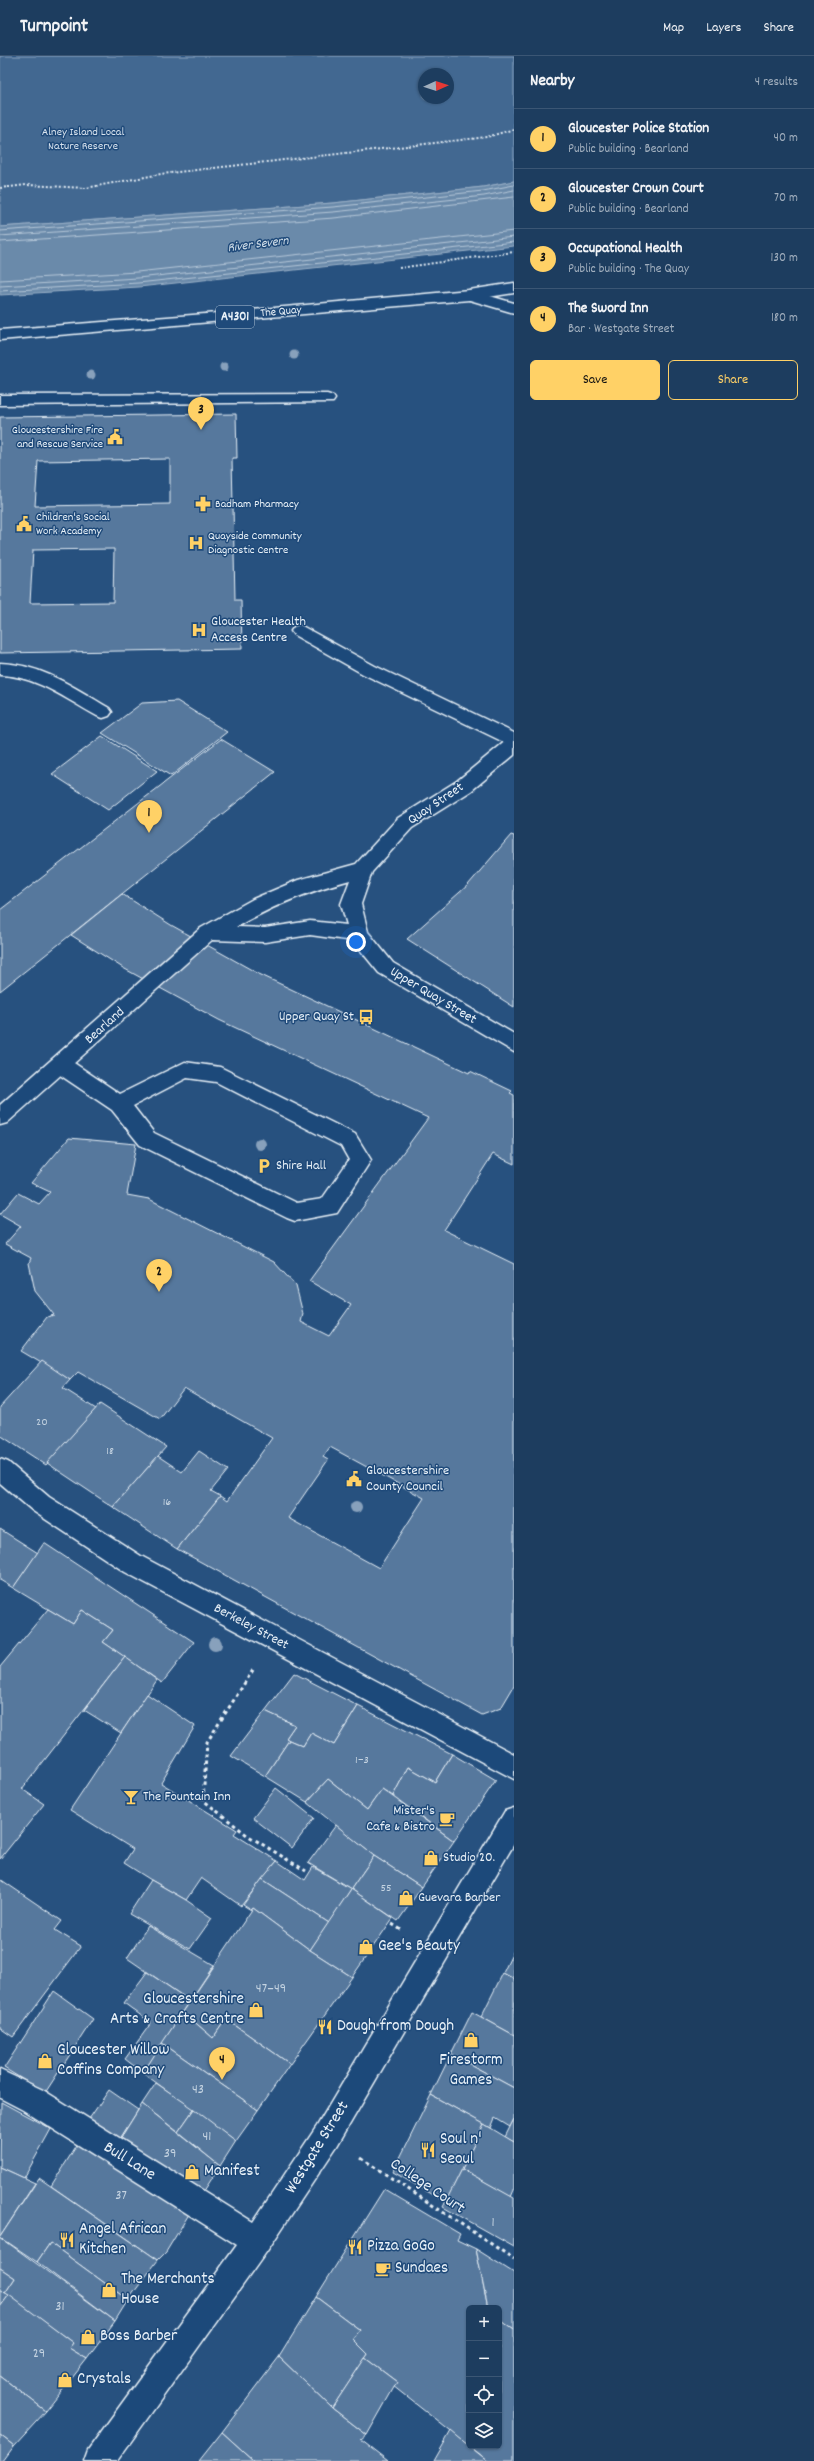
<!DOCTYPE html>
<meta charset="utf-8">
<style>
body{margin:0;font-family:Dekko,sans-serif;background:#254465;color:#f1f3f6}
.controls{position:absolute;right:12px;bottom:12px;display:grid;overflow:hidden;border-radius:6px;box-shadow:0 1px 3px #0004}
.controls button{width:36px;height:36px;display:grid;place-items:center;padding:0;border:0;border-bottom:1px solid #3b5674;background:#1d3d5f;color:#f1f3f6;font:20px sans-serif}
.compass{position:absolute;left:418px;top:12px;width:36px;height:36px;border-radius:50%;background:#1d3d5f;box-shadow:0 1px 3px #0004;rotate:87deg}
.you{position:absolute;left:356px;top:886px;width:14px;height:14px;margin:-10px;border:3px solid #fff;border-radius:50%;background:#1a73e8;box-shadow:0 0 0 6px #1a73e833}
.badge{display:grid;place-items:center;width:26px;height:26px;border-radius:50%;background:#ffd166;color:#111;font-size:13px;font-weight:700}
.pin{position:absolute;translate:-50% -33px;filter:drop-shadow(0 1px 2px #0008)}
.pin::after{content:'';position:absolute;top:21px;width:14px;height:12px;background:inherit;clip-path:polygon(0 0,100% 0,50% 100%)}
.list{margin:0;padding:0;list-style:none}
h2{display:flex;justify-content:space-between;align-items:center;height:52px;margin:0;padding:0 16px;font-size:17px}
h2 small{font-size:13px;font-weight:400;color:#a0aebd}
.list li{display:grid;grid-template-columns:26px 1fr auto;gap:12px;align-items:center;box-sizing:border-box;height:60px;padding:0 16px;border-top:1px solid #3b5674}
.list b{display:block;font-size:15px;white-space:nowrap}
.list p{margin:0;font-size:13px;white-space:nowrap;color:#a0aebd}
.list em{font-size:13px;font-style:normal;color:#a0aebd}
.actions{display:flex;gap:8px;padding:12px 16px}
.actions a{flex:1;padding:9px 0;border:1px solid #ffd166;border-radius:6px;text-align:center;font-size:14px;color:#ffd166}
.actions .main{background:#ffd166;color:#111}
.icon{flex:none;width:22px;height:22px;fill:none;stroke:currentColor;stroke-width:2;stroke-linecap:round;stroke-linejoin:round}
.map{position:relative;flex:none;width:514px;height:2405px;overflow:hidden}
header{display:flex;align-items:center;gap:24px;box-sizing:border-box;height:56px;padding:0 20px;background:#1d3d5f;border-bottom:1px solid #3b5674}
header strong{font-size:19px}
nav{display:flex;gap:22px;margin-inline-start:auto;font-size:14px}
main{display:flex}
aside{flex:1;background:#1d3d5f}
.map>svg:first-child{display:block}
.green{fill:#436891;stroke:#96acc4;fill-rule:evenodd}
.water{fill:#6b8aaa;stroke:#9db3c9}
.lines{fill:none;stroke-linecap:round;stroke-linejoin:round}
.shore{stroke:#b6c8d9;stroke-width:1}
.building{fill:#57789d;stroke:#e8f1f8;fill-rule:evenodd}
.service-casing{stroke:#e8f1f8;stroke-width:3}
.pedestrian-casing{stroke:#e8f1f8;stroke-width:3}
.minor-casing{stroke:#e8f1f8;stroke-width:3}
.primary-casing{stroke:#e8f1f8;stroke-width:3}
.path-far1{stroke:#e8f1f8;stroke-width:2;stroke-dasharray:2 2;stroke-linecap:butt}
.path{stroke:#e8f1f8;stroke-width:3;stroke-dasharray:3.5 3.5;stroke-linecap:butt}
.service{fill:#1f4a7a;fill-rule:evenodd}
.pedestrian{fill:#1f4a7a;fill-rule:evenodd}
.minor{fill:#1f4a7a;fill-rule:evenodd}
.primary{fill:#1f4a7a;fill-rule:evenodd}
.tree{fill:#88a1bc}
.labels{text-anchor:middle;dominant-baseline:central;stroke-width:3;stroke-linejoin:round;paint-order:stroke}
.far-park-label{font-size:12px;fill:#d8e3ee;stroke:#1f4a7a}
.far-street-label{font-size:12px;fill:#e8f1f8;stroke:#1f4a7a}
.far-poi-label{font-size:12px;fill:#e8f1f8;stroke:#1f4a7a;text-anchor:start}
.number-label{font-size:12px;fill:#c4d3e1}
.far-water-label{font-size:13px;font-style:italic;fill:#d5e2ec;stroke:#1f4a7a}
.shield{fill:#1f4a7a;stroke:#acbfd2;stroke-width:1}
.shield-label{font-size:13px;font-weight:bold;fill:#e8f1f8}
.poi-label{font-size:14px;fill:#e8f1f8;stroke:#1f4a7a;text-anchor:start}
.street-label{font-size:14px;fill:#e8f1f8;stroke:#1f4a7a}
.near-number-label{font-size:14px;fill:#c4d3e1}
.near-poi-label{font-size:17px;fill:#e8f1f8;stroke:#1f4a7a;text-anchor:start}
.near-street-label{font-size:17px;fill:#e8f1f8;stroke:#1f4a7a}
</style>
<header>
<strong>Turnpoint</strong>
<nav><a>Map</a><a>Layers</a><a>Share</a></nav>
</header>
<main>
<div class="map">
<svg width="514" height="2405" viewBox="0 0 514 2405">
<rect width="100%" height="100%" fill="#27517f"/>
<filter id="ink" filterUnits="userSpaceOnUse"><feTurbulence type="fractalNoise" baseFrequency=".025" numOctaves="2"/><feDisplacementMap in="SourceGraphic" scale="8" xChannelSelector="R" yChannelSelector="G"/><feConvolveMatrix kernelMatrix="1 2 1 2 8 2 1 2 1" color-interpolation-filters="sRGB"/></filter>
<g filter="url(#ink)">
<path class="green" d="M0,0h514v125l-31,6 -150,16 -333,24zM424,18h24v24h-24z"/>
<path class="water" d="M514,125v65l-375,41 -139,8v-68l333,-24 150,-16z"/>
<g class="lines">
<g class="shore">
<path d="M0,175l333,-24 150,-16 31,-6"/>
<path d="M0,180l333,-24 151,-16 30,-6"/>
<path d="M0,186l334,-24 180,-21"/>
<path d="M0,224l137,-8 377,-41"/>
<path d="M0,230l138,-8 376,-41"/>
<path d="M0,235l138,-8 376,-41"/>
</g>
</g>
<g class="building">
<path d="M236,358l1,44h-5l3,142h6l1,49 -242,4v-236zM170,403v45l-135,2 3,-45zM114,493l-1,53 -83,1 3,-53z"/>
<path d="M177,645l50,31 -56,44 -69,-43 40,-30z"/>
<path d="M102,680l55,35 -49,39 -56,-36z"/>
<path d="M221,683l54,33 -275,219v-81z"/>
<path d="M511,779l3,1v171l-107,-68 61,-54z"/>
<path d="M122,838l49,31 88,49 210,99 1,-2 42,20 -2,2 4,2v69l-21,-10 -49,76 70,34v422l-13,22 -19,7 -305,-166 43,-53 7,5 45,-63 -88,-50 -24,31 -82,-47 -8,8 -49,-29 26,-34 7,-2 -19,-24 -6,-28 2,-5 -26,-14 16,-18 -21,-12 18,-21 21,11 11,-12 -19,-9 38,-45 67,6 -9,51 22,4 125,63 22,24 7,28 -2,8 28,14 22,-31 -42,-24 119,-163 -209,-98 -96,-52 -52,-33zM330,1391l94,51 -45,70 -91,-50 40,-58 -5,-3z"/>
<path d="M42,1305l28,19 -7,8 33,21 -50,56 -46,-30v-28z"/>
<path d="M100,1348l66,43 -53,60 -66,-44z"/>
<path d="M199,1395l29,19 -17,21 9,5 -43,53 -64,-42 45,-51 24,16z"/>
<path d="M0,1473l38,24 -25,35 -13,-8z"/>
<path d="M44,1487l150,99 -32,41 -59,-41 10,-12 -31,-20 -9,14 -60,-36z"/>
<path d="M48,1553l25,15 9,-14 31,20 -10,12 22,15 -103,132 22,15 -44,55v-192z"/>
<path d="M125,1601l32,23 -36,53 -37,-23z"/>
<path d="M294,1617l64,33 -24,39 -23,-12 -8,13 -14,-6 -3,-2 9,-13 -30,-14z"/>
<path d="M147,1638l48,32 -34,57 76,47 -3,4 43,27 -36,45 -40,-28 -15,22 -35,-20 -27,-17 9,-14 -63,-39z"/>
<path d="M358,1650l94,48 -17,28 -27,-15 -15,29 -11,-7 -15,21 -39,-31 -21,23 -42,-26 24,-36 14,6 8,-13 23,12z"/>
<path d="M265,1655l30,14 -9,13 3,2 -24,36 -34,-20z"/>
<path d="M452,1698l44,26 -42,61 -61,-45 15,-29 27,15z"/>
<path d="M328,1723l39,31 15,-21 72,52 -32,46 -48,-31 -67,-54z"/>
<path d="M276,1732l38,30 -22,30 -39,-30z"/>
<path d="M336,1769l38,31 -23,33 -43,-26z"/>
<path d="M374,1800l48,31 -24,34 -47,-32z"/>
<path d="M277,1805l28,19 8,-13 38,22 -22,34 -67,-44z"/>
<path d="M0,1823l62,42 -7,9 26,16 -68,91 -13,-9z"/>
<path d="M262,1823l67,44 -19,27 -57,-42 -2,2 -8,-5z"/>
<path d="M151,1824l35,20 26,18 -22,31 -61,-35z"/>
<path d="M351,1833l42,29 -41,59 -42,-27z"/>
<path d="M253,1852l57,42 42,27 -62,87 -64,-45 -13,19 -30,-26z"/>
<path d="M148,1870l66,39 -24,36 -63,-43z"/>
<path d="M514,1894v29l-11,-6z"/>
<path d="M147,1916l43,29 -47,72 -18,-14 26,-36 -27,-20z"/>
<path d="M503,1917l11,6v56l-33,-18z"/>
<path d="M54,1935l39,28 -48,74 -41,-25z"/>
<path d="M183,1956l30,26 13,-19 64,45 -32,46 -96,-67z"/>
<path d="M472,1956l42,23v53l-63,-34z"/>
<path d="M162,1987l96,67 -22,31 -93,-68z"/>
<path d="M451,1998l63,34v31l-4,8 -15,-9 -4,10 -60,-33z"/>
<path d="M156,2027l38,26 -16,23 -36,-28z"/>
<path d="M109,2034l29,20 -18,29 -31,-20z"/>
<path d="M431,2039l53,29 -38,78 -53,-30z"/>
<path d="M1,2046l50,27 -27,49 -24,-11z"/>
<path d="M142,2048l78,62 -20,31 -80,-58z"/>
<path d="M194,2053l42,32 -16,25 -42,-34z"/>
<path d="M514,2063v23l-9,-5z"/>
<path d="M484,2068l30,18v48l-3,7 -49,-28z"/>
<path d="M82,2081l112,69 -28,46 -8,8 -107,-74z"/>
<path d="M0,2111l35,16 -35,54z"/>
<path d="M462,2113l52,29v49l-71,-40z"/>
<path d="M39,2122l119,82 -30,40 -78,-57 -13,19 -37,-25z"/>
<path d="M384,2133l76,45 -3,6 19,9 12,59h-19v138l-76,-60 4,-4 -32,-24 3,-4 -15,-15 7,-9 -44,-33z"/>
<path d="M0,2181l115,84 -28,38 -18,-11 4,-5 -68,-50 10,-15 -15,-10z"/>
<path d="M50,2187l78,57 -13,21 -78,-59z"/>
<path d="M476,2193l38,24v57l-15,-11v-11h-11z"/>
<path d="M0,2212l15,10 -10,15 -5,-3z"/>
<path d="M0,2234l9,5 -9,12z"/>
<path d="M9,2239l64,48 -4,5 18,11 -41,52 -46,-35v-69z"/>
<path d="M316,2241l44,33 -7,9 15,15 -36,54 -53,-51z"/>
<path d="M499,2263l15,11v131h-26l-18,-15h29z"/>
<path d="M279,2301l53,51 35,27 -6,5 27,21h-134l-32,-29z"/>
<path d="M365,2302l32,24 -30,53 -35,-27z"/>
<path d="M0,2320l46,35 -32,35 -14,-11z"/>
<path d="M451,2375l18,15 19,15h-54z"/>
<path d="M222,2376l32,29h-55z"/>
<path d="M0,2379l14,11 -11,15h-3z"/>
</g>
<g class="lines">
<defs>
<g id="service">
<path d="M327,338l6,2 2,3 -2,3 -333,3v-10z"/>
<path d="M300,569l75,41 139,67v14l-151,-73 -69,-39 -3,-4 3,-4z"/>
<path d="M0,607c41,1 75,25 109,45l3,4 -3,4 -6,2 -6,-2c-31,-17 -61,-40 -97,-41z"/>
<path d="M61,1001l7,2 52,35 65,-32 35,5 135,67 16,26 -34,53 -42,8 -8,-3 -147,-73 -28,-35 -58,-39 -3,-6 3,-6zM187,1022l29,4 125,64 8,14 -27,39 -25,4 -143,-70 -21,-27z"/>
</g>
<g id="pedestrian">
<path d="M0,1403l8,3 41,35 92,59 373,198v25l-389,-207 -92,-61 -33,-28z"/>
<path d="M514,1752v36l-177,302 -70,105 -150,210h-33l4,-11 149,-205 -214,-135 -23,-12v-28l43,20 210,132 64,-96 188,-315z"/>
</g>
<g id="minor">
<path d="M469,234l45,13v10l-51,-15 -2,-3z"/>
<path d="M514,683v16l-43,36 -59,37 -40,44 -11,32 7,28 25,31 121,71v18l-135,-79 -26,-32 -43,-6 -45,7 -53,-2 -205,183 -7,2v-20l201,-177 52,-29 45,-19 58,-16 42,-46 59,-37 50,-41zM350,824l-9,24 6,21 -37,-4 -45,7 -29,-1c36,-21 73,-36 114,-47z"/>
</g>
<path id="primary" d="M514,227v10l-45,7 -469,40v-10l218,-17 251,-23z"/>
</defs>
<use href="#service" class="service-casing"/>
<use href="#pedestrian" class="pedestrian-casing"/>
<use href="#minor" class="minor-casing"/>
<use href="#primary" class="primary-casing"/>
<g class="path-far1">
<path d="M0,132l27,-3 59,3 75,-14 326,-37 27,-8"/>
<path d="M399,212l115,-16"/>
</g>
<g class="path">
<path d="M253,1614l-46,72 -4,58 44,35 59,36"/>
<path d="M392,1868l11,7"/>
<path d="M361,2102l153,101"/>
</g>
<use href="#service" class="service"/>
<use href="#pedestrian" class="pedestrian"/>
<use href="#minor" class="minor"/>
<use href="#primary" class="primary"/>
</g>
<g class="tree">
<circle cx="294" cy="299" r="4.5"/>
<circle cx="224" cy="311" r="4.5"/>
<circle cx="91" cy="319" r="4.5"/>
<circle cx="260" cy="1088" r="6"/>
<circle cx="356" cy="1451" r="6"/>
<circle cx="215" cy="1588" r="7"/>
</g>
</g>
<defs>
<symbol id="civic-bare" viewBox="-9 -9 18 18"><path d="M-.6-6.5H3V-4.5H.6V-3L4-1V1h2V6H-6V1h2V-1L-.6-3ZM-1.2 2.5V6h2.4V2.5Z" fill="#ffd166" stroke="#1f4a7a" stroke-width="2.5" paint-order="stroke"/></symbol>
<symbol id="pharmacy-bare" viewBox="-9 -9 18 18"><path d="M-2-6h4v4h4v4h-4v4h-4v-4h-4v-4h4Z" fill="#ffd166" stroke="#1f4a7a" stroke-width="2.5" paint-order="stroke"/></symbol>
<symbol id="hospital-bare" viewBox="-9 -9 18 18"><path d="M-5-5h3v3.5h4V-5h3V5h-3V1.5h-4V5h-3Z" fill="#ffd166" stroke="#1f4a7a" stroke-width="2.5" paint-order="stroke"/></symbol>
<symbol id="bus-bare" viewBox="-9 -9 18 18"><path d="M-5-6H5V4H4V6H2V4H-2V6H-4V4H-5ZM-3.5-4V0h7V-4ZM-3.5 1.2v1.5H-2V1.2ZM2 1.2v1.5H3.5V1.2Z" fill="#ffd166" stroke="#1f4a7a" stroke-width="2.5" paint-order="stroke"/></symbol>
<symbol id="parking-bare" viewBox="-9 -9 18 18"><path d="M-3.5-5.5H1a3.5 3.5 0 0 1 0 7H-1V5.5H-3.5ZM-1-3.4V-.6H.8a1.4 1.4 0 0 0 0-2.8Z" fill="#ffd166" stroke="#1f4a7a" stroke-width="2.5" paint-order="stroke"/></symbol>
<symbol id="bar-bare" viewBox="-9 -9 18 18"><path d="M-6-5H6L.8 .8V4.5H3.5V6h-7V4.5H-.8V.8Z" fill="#ffd166" stroke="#1f4a7a" stroke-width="2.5" paint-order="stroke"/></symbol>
<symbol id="cafe-bare" viewBox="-9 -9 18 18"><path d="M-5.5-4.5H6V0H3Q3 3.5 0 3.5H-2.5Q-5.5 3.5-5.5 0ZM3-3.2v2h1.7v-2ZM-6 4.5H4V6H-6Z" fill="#ffd166" stroke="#1f4a7a" stroke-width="2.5" paint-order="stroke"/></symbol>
<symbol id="shop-bare" viewBox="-9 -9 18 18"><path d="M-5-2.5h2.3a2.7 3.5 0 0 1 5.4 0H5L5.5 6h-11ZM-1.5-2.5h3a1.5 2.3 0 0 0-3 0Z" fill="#ffd166" stroke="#1f4a7a" stroke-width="2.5" paint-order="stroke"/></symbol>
<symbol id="restaurant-bare" viewBox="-9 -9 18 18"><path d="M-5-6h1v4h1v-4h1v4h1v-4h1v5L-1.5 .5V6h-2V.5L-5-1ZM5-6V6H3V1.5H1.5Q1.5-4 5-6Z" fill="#ffd166" stroke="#1f4a7a" stroke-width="2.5" paint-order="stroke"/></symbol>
</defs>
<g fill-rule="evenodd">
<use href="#civic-bare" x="104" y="370" width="22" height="22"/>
<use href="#pharmacy-bare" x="192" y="437" width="22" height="22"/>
<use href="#civic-bare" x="13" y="457" width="22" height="22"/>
<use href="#hospital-bare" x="185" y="476" width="22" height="22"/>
<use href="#hospital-bare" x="188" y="563" width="22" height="22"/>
<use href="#bus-bare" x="355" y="950" width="22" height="22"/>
<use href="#parking-bare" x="253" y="1099" width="22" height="22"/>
<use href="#civic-bare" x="343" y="1412" width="22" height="22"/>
<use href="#bar-bare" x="120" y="1730" width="22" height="22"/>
<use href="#cafe-bare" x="436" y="1752" width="22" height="22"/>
<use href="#shop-bare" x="420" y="1791" width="22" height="22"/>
<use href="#shop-bare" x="395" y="1831" width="22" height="22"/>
<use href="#shop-bare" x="355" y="1880" width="22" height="22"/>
<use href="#shop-bare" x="245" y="1943" width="22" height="22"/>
<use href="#restaurant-bare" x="314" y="1960" width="22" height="22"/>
<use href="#shop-bare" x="460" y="1973" width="22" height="22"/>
<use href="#shop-bare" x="34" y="1994" width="22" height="22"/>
<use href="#restaurant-bare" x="417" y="2083" width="22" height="22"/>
<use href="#shop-bare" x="181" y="2105" width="22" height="22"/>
<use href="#restaurant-bare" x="56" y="2173" width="22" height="22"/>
<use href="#restaurant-bare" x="344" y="2180" width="22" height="22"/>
<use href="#cafe-bare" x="372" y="2202" width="22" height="22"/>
<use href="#shop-bare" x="98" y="2223" width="22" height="22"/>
<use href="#shop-bare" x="77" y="2270" width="22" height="22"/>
<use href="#shop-bare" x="54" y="2313" width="22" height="22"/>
</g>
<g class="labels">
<g class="far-park-label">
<text x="83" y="76">Alney Island Local<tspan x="83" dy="14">Nature Reserve</tspan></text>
</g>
<g class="far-street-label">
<text transform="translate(281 256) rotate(-5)">The Quay</text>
</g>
<g class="far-poi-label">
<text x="103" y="374" text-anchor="end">Gloucestershire Fire<tspan x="103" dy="14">and Rescue Service</tspan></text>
<text x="215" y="448">Badham Pharmacy</text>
<text x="36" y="461">Children's Social<tspan x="36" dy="14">Work Academy</tspan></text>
<text x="208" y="480">Quayside Community<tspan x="208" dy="14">Diagnostic Centre</tspan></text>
</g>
<g class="number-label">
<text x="42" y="1366">20</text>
<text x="110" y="1395">18</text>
<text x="167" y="1446">16</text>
<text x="362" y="1704">1–3</text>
<text x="386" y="1832">55</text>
</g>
<g class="far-water-label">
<text transform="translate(258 189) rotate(-7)">River Severn</text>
</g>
<rect class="shield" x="216" y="250" width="38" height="22" rx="3"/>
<g class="shield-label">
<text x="235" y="261">A4301</text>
</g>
<g class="poi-label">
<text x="211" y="566">Gloucester Health<tspan x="211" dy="16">Access Centre</tspan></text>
<text x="354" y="961" text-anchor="end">Upper Quay St</text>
<text x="276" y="1110">Shire Hall</text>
<text x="366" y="1415">Gloucestershire<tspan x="366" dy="16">County Council</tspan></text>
<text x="143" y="1741">The Fountain Inn</text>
<text x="435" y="1755" text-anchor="end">Mister's<tspan x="435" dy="16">Cafe &amp; Bistro</tspan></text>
<text x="443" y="1802">Studio 20.</text>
<text x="418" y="1842">Guevara Barber</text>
</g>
<g class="street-label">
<text transform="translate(436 748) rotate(-34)">Quay Street</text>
<text transform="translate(433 940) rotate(31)">Upper Quay Street</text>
<text transform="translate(105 970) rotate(-42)">Bearland</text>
<text transform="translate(251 1571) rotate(28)">Berkeley Street</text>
</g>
<g class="near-number-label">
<text x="271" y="1933">47–49</text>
<text x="198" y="2034">43</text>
<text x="207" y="2081">41</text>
<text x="170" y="2098">39</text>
<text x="121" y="2140">37</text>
<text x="493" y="2167">1</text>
<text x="60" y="2251">31</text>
<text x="39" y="2298">29</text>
</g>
<g class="near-poi-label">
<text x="378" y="1891">Gee's Beauty</text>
<text x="244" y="1944" text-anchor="end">Gloucestershire<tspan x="244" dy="20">Arts &amp; Crafts Centre</tspan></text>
<text x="337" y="1971">Dough from Dough</text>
<text x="57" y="1995">Gloucester Willow<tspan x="57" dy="20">Coffins Company</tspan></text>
<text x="471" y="2005" text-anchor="middle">Firestorm<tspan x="471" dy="20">Games</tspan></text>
<text x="440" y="2084">Soul n'<tspan x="440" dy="20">Seoul</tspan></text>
<text x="204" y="2116">Manifest</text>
<text x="79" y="2174">Angel African<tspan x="79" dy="20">Kitchen</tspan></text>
<text x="367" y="2191">Pizza GoGo</text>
<text x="395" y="2213">Sundaes</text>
<text x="121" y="2224">The Merchants<tspan x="121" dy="20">House</tspan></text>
<text x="100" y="2281">Boss Barber</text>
<text x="77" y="2324">Crystals</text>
</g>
<g class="near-street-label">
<text transform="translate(318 2092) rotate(-58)">Westgate Street</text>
<text transform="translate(129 2106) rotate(32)">Bull Lane</text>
<text transform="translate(427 2131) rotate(34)">College Court</text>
</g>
</g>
</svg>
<div class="controls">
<button>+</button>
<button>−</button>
<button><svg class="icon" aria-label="locate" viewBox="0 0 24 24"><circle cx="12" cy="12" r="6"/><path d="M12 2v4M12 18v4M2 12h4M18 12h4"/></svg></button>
<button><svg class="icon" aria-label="layers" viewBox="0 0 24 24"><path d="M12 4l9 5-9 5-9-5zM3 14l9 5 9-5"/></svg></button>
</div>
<svg class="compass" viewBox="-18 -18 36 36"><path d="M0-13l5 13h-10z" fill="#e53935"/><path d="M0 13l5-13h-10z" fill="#a0aebd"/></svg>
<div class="you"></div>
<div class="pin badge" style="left:149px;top:777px">1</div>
<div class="pin badge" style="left:159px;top:1236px">2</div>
<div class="pin badge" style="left:201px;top:374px">3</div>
<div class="pin badge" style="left:222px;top:2024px">4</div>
</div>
<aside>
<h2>Nearby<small>4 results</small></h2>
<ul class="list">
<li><span class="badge">1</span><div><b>Gloucester Police Station</b><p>Public building · Bearland</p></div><em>40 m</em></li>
<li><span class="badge">2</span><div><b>Gloucester Crown Court</b><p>Public building · Bearland</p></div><em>70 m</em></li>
<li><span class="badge">3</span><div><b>Occupational Health</b><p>Public building · The Quay</p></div><em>130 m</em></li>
<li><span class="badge">4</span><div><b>The Sword Inn</b><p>Bar · Westgate Street</p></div><em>180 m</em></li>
</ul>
<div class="actions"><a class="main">Save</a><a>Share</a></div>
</aside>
</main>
